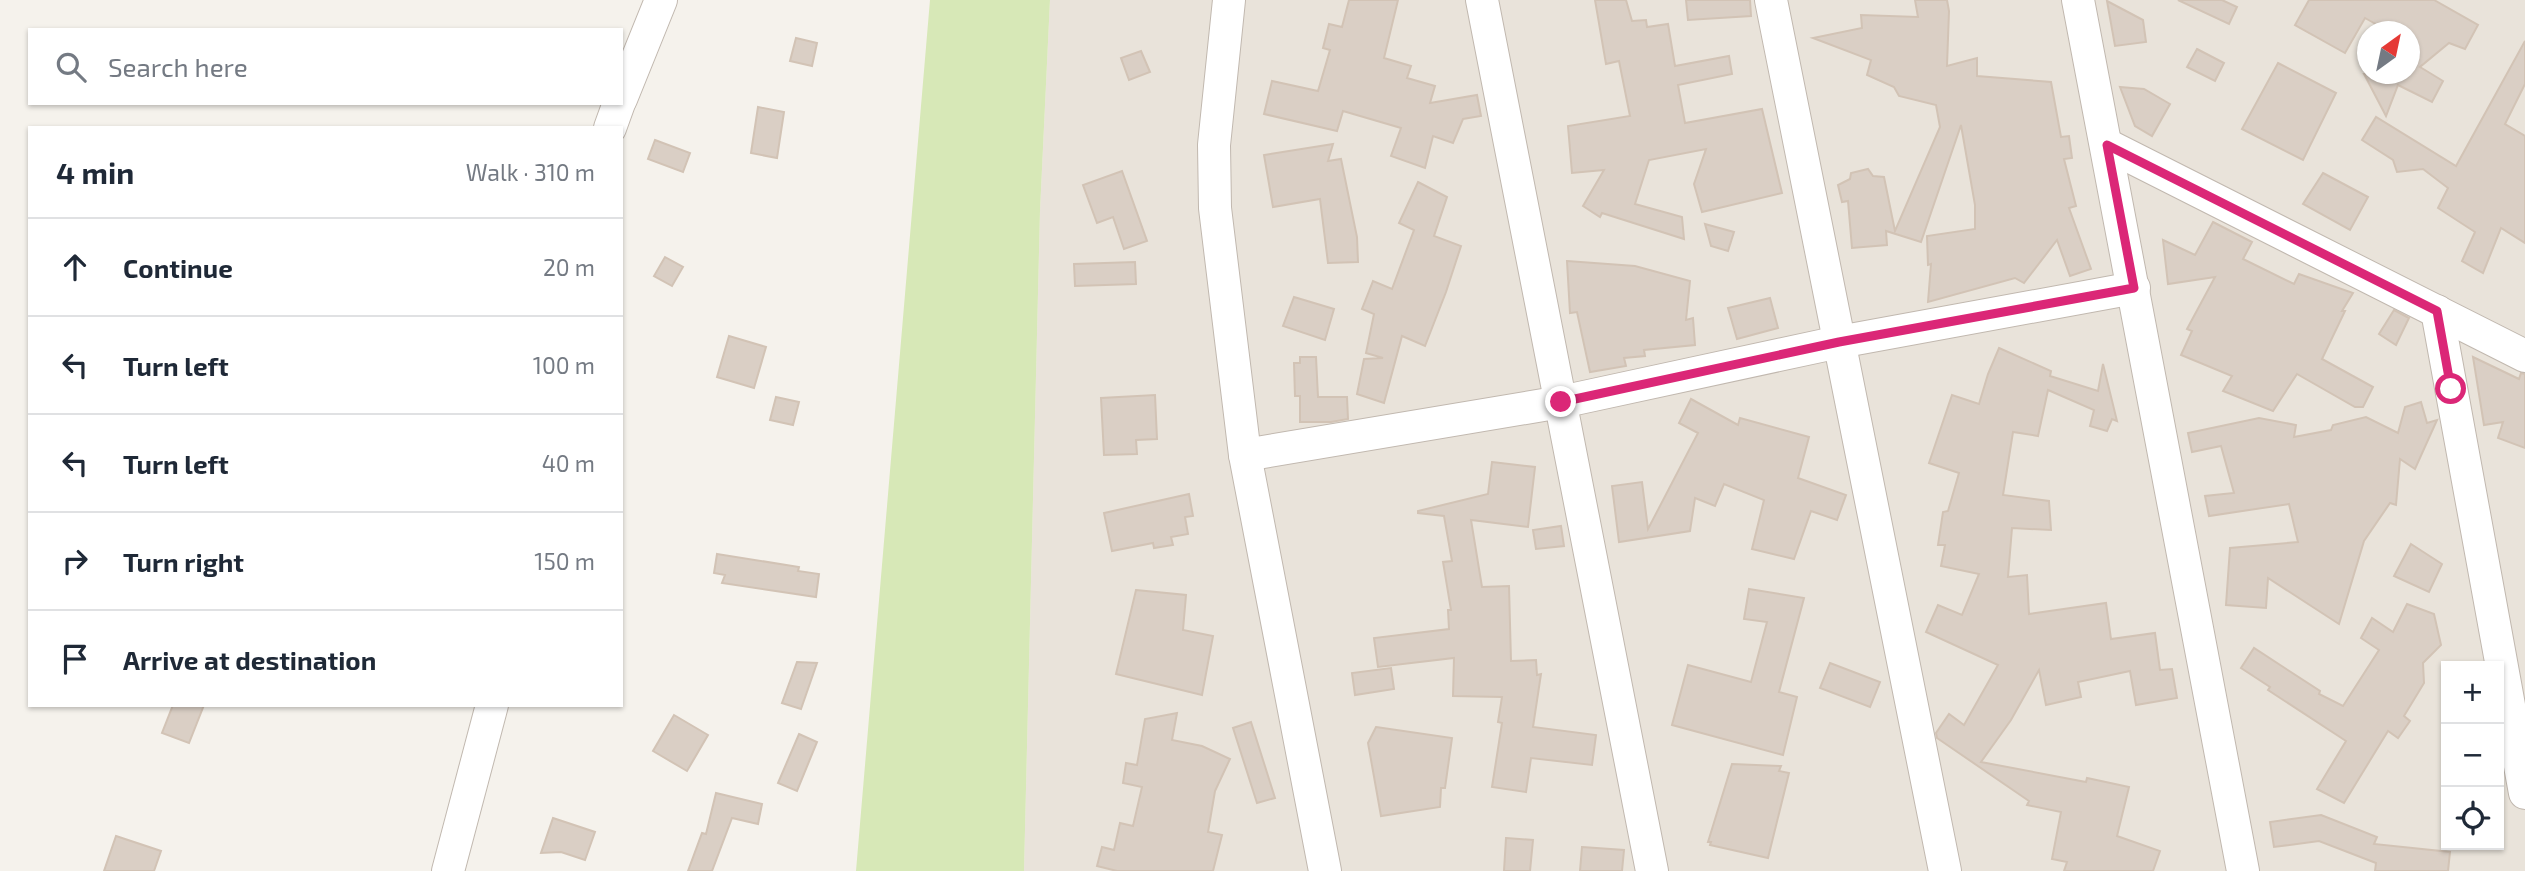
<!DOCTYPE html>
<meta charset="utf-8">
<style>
body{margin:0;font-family:"Exo 2",sans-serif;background:#f6f6f7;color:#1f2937}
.controls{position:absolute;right:21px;bottom:21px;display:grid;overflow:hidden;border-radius:0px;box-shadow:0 2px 5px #0004}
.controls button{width:63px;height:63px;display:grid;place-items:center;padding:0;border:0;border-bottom:2px solid #e0e1e3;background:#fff;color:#1f2937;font:35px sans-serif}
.compass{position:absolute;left:2357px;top:21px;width:63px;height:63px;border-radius:50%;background:#fff;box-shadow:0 2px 5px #0004;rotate:33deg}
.stop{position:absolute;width:21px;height:21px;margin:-16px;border:5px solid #db2777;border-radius:50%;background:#fff}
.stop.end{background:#db2777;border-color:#fff;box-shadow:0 2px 7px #0008}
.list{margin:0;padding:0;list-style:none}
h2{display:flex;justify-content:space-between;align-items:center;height:91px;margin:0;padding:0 28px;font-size:30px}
h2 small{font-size:23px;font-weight:400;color:#747a83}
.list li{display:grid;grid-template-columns:46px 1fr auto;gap:21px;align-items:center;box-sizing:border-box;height:98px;padding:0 28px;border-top:2px solid #e0e1e3}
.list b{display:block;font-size:26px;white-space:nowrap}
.list em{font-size:23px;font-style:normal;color:#747a83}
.icon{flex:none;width:38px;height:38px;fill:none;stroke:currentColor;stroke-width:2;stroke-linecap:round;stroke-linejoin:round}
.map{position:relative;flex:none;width:2525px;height:871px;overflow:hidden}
.search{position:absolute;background:#fff;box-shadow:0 2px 5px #0004;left:28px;top:28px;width:595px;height:77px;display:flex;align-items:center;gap:18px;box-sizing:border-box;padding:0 24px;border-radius:0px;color:#747a83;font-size:26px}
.panel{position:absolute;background:#fff;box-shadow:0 2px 5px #0004;left:28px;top:126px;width:595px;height:581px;border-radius:0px}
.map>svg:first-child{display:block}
.residential{fill:#e9e3da;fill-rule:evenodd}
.green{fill:#d7e8b7}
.building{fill:#dacfc5;stroke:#d2c3b5;stroke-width:2}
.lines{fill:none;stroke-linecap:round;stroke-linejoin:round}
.minor-casing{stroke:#c1b8af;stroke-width:34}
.minor{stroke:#fff;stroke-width:32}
.route{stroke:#db2777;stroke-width:9}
</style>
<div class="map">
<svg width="2525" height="871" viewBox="0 0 2525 871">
<rect width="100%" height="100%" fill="#f5f2ec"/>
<path class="residential" d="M1050,0h1475v871h-1501l16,-660zM2368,32h42v42h-42zM2446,666h53v179h-53z"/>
<path class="green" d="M930,0h120l-10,211 -16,660h-168z"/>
<g class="building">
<path d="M1349,0h49l-14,58 27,8 -4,12 28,8 -5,17 47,-8 4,21 -18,3 -10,24 -20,-7 -8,32 -34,-12 10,-28 -58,-17 -6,20 -73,-17 8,-33 46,10 12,-41 -7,-2 6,-24 13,3z"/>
<path d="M1595,0h31l6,21 14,-1 1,7 21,-3 7,42 54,-10 3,18 -54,11 7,38 77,-14 20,84 -80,19 -8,-28 12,-35 -57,11 -14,44 47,13 2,22 -82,-26 -2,4 -17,-11 21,-36 -32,3 -4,-47 62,-10 -11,-55 -13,3z"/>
<path d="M1686,0h64l1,16 -63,4z"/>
<path d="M1915,0h32l2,11 -2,55 30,-8v18l74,6 10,55 8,-1 3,22 -8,1 12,47 -7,2 22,61 -21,7 -13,-36 -33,43 -9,-5 -87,24 3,-38 -3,1 -1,-29 48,-7v-24l-14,-80 -40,117 -35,-11 1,14 -35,3 -4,-47 -6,1 -4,-17 12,-6 1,-6 17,-4 5,7 11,1 11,54 45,-104 -4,-22 -37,-9 -5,-9 -27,-12 4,-15 -58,-22 49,-10 -1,-13 57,2z"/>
<path d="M2178,0h44l15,7 -8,17z"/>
<path d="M2309,0h125l44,25 -13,24 -16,-6 -29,24 23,14 -11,21 -34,-17 -12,31 -22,-42h46v-42h-20l-25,-14 -20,35 -50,-28z"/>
<path d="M2107,1l36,19 3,22 -31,4z"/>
<path d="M796,38l21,5 -5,23 -22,-5z"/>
<path d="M2525,41v43l-20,40 20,12v107l-24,-15 -18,45 -21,-12 13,-29 -37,-24 10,-20 -25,-19 -26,3 -4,-12 -31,-20 14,-23 80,49z"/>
<path d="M2197,49l27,14 -9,18 -28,-14z"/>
<path d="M1141,51l9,21 -21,8 -8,-22z"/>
<path d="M2278,63l58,30 -33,67 -61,-31z"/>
<path d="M2120,87l24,2 26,15 -18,32 -17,-10z"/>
<path d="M758,107l26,5 -7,46 -26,-5z"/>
<path d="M655,140l35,13 -7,19 -35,-13z"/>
<path d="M1333,144l-5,17 13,-2 16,78 1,25 -30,1 -8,-64 -47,8 -9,-52z"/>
<path d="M1122,171l25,70 -23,8 -11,-32 -16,6 -14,-38z"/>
<path d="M2323,173l45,24 -18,33 -47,-26z"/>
<path d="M1418,182l29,15 -13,39 27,10 -15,46 -21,54 -23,-10 -18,67 -27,-9 7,-35 19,-1 -17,-5 8,-39 -12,-5 11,-28 19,8 22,-59 -15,-7z"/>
<path d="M2213,222l39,20 -9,17 51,25 5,-10 54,19 -11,18h3l-23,48 51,28 -10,20h-8l-58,-33 -24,37 -50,-20 9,-15 -51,-21 11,-24 -5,-2 28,-52 -47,7 -5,-44 32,15z"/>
<path d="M1705,224l29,8 -6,19 -17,-5z"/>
<path d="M665,257l18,10 -11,19 -18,-10z"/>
<path d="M1567,261l68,5 55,15 -4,39 7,-2 2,27 -51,5 1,6 -21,2 2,8 -36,6 -13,-60 -7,1z"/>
<path d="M1135,262l1,22 -61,2 -1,-22z"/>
<path d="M1294,297l40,12 -9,31 -42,-14z"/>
<path d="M1770,298l8,30 -41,11 -9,-31z"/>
<path d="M2394,310l15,8 -13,27 -17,-11z"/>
<path d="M729,336l37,11 -12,41 -37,-11z"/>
<path d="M1999,348l52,23 -1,5 48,15 5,-27 14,57 -5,-2 -5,12 -17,-5 4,-16 -46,-20 -10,46 -25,-4 -10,63 46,6 2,29 -39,-2 -4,49 19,-2 2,39 77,-11 5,36 44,-6 5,37 12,-1 5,29 -41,7 -6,-34 -52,11 3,15 -35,8 -7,-35 -28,50 -30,42 105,20 1,-4 42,9 -12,49 43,15 -7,20h-89l3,-9 -15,-3 9,-47 -34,-7 2,-4 -92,-63 -1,-5 13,-19 15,11 34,-60 -72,-33 12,-27 24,10 17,-41 -38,-8 4,-21h-7l5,-33 5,-1 11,-38 -30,-10 23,-68 27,9 9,-30z"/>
<path d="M1300,357h16l2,40h29l1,22 -17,3h-31v-26h-5l-1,-33h6z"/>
<path d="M2473,357l46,22 2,-6 4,1v74l-27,-10 5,-16 -19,3z"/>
<path d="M1155,395l2,44 -21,1 1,14 -33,1 -3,-57z"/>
<path d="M776,397l23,5 -6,23 -23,-5z"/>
<path d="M1691,399l47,26 2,-7 69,19 -11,41 48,17 -9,25 -26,-9 -17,48 -42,-10 12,-49 -40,-16 -9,22 -20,-8 -5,33 -71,11 -7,-56 30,-4 6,47 50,-96 -19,-10z"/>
<path d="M2421,402l6,21 10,-3 -22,49 -15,-10 -4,46 -6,-2 -26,38 -25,83 -71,-46 -2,30 -40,-3 4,-57 68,-6 -9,-38 -80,12 -4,-20 29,-3 -13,-47 -29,6 -4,-19 71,-15 37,7 -2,12 37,-7 2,-5 33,-8 32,16 7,-26z"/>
<path d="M1492,462l43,5 -7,60 -57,-7 11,67 27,-1 2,75 25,-1 1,15 4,-1 -8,53 63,8 -4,30 -61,-7 -5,34 -34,-5 10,-64 -4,-1 4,-25 -49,-1 1,-38 -76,9 -4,-29 75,-9 -1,-19h3l-8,-48 9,-1 -8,-45 -26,-3v-2l70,-17z"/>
<path d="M1189,494l4,22 -8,1 3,17 -17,3 2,8 -19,3 -1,-5 -41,8 -8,-38z"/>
<path d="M1561,526l3,20 -28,3 -3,-19z"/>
<path d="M2411,544l31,20 -13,28 -35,-16z"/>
<path d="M717,554l82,13 -1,4 21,3 -3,23 -94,-14 3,-8 -11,-2z"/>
<path d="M1749,589l55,9 -25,94 18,5 -14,58 -111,-30 16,-60 63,17 16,-60 -23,-3z"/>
<path d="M1136,590l50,5 -3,35 30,6 -11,59 -86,-21z"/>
<path d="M2407,604l27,10 7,31 -18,18 1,20 -20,33 6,5 -12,17 -10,-7 -44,72 -27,-14 29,-48 -78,-51 2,-3 -29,-19 13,-20 66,43 -1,3 24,12 36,-56 -18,-12 11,-20 21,14z"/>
<path d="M797,662l20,1 -16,46 -19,-6z"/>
<path d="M1830,663l50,19 -10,25 -50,-19z"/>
<path d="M1391,668l3,21 -39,6 -3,-22z"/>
<path d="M173,705h31l-15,38 -27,-10z"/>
<path d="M1177,713l-5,27 30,6 28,13 -15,32 -7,41 14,3 -9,36h-96l-20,-5 5,-19 12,3 6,-27 13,3 9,-39 -19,-4 3,-20 11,2 8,-46z"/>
<path d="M674,715l34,20 -21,36 -34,-20z"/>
<path d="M1251,722l24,76 -18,5 -24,-75z"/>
<path d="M1376,727l76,11 -7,50h-4l-1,19 -59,9 -13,-73z"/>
<path d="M799,734l18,8 -20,49 -19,-8z"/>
<path d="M1732,764l49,2 -2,5 10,2 -21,85 -58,-13 1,-3h-3z"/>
<path d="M716,793l46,11 -4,20 -26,-6 -20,53h-24l14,-38 4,1z"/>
<path d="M2321,815l56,22 -3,7 76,8 -2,19h-73l1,-8 -57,-22 -45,6 -4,-25z"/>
<path d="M553,818l42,14 -10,28 -24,-8 -20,1z"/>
<path d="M116,836l45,15 -7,20h-50z"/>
<path d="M1506,838l27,2 -3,31h-26z"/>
<path d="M1582,847l42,3 -2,21h-42z"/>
</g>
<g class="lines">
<defs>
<g id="minor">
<path d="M1229,0l-15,145 1,63 30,247 80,416"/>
<path d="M1482,0l170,871"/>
<path d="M1771,0l174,871"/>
<path d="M2078,0l165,871"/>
<path d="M621,99l40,-99"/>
<path d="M610,128l9,-25"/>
<path d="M2107,145l418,211"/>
<path d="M2437,311l88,482"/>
<path d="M1245,455l316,-53 278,-60 295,-54"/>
<path d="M448,871l44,-166"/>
</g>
</defs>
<use href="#minor" class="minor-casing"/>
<use href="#minor" class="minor"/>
</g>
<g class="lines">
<path class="route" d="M1561,402l278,-60 295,-54 -27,-143 330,166 14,78"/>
</g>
</svg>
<div class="controls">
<button>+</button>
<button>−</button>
<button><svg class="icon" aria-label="locate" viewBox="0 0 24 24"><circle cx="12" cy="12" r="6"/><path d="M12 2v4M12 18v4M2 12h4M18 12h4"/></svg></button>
</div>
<svg class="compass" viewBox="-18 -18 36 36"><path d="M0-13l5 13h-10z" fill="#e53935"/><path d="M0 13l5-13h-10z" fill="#747a83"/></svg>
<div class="stop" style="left:2451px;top:389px"></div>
<div class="stop end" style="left:1561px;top:402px"></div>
<div class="search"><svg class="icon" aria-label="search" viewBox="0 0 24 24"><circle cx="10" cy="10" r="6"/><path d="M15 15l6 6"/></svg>Search here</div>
<section class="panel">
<h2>4 min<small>Walk · 310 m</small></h2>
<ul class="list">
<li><svg class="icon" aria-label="ahead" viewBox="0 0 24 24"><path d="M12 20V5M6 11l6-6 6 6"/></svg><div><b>Continue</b></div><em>20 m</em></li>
<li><svg class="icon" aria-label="left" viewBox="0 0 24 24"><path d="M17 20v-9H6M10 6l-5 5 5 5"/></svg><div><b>Turn left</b></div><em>100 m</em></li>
<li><svg class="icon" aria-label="left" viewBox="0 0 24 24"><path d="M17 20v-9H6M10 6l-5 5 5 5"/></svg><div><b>Turn left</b></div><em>40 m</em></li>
<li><svg class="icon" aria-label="right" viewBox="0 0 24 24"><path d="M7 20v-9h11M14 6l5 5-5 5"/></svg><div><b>Turn right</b></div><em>150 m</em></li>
<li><svg class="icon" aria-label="arrive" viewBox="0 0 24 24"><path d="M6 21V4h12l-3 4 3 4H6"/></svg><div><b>Arrive at destination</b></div></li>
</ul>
</section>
</div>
